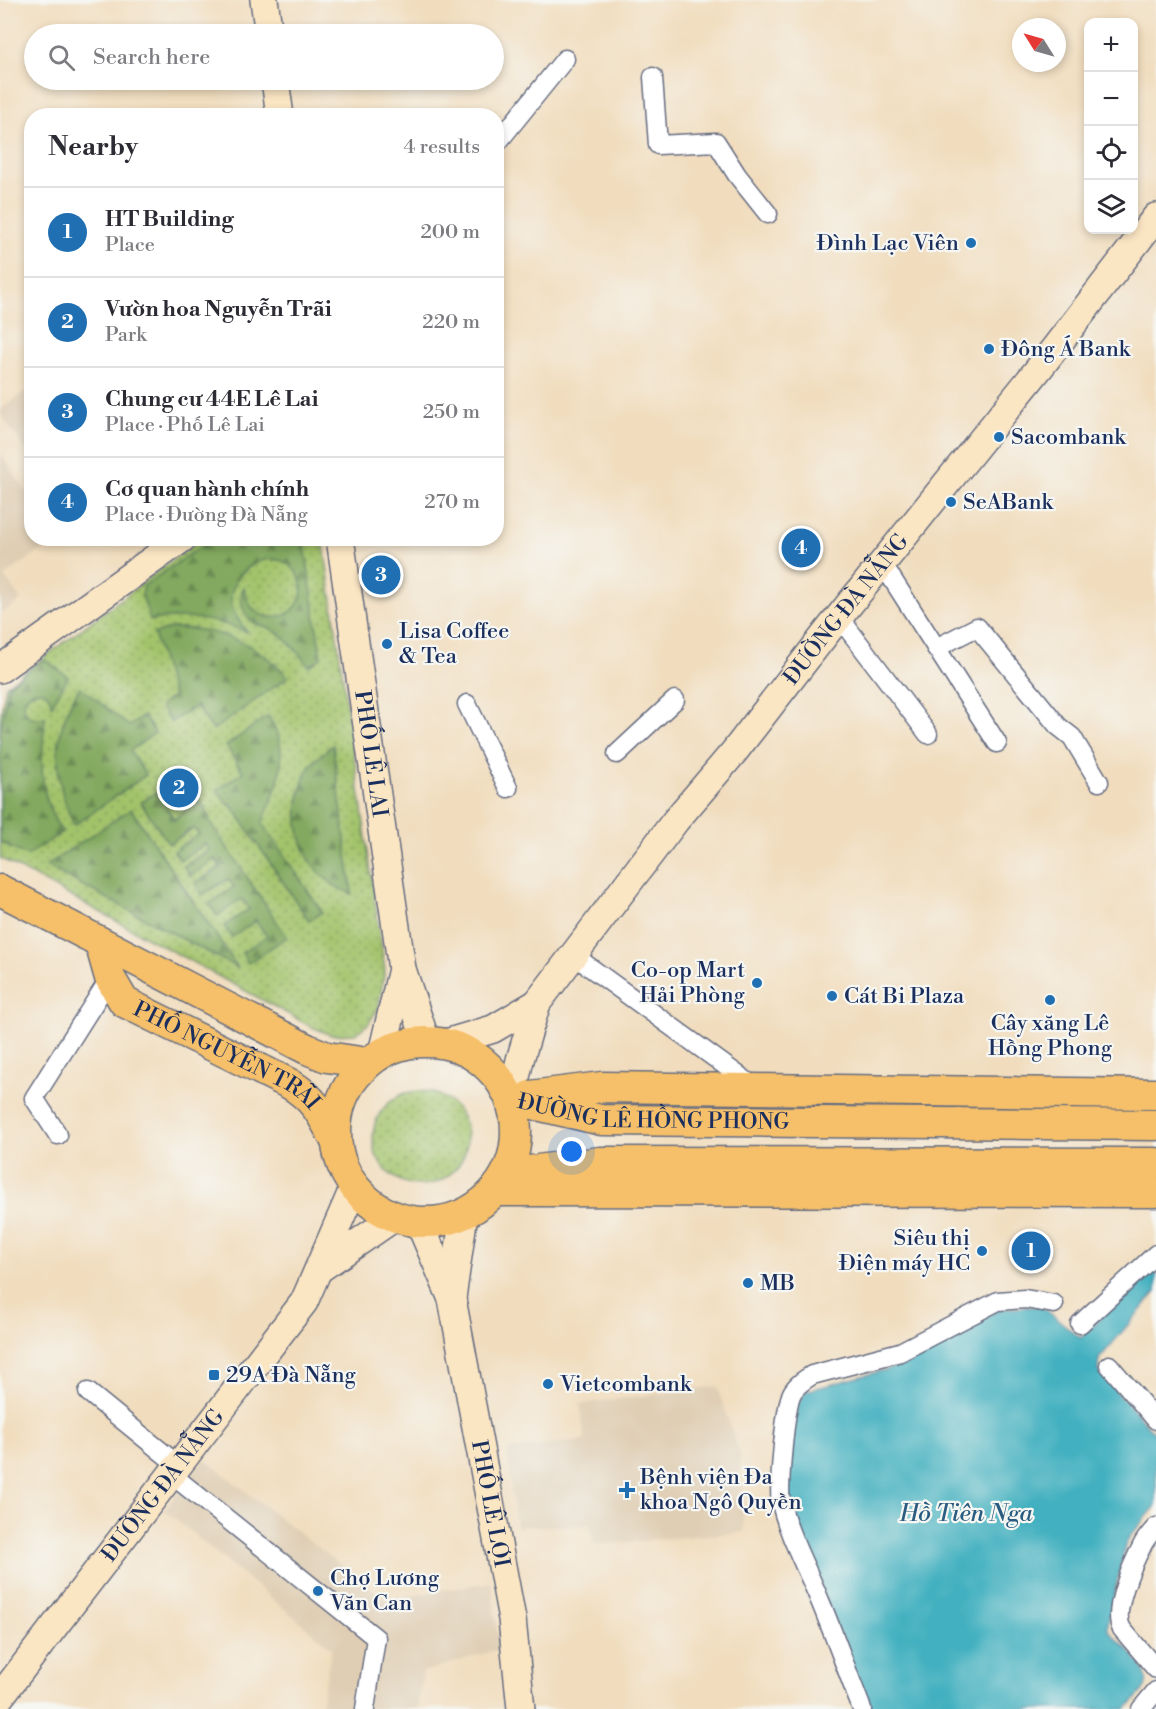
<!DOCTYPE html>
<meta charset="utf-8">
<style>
body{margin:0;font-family:"Libre Bodoni",serif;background:#f2f2f3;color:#2b2b33}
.controls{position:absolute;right:18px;top:18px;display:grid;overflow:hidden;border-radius:12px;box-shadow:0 3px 9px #0003}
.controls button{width:54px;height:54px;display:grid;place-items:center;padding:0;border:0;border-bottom:2px solid #e1e1e2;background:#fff;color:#2b2b33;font:30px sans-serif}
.compass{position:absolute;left:1012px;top:18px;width:54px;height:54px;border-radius:50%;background:#fff;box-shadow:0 3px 9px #0003;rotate:307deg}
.you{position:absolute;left:572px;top:1152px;width:21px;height:21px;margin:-15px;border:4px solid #fff;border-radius:50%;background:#1a73e8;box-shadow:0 0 0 9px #1a73e833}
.badge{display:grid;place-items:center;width:39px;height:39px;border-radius:50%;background:#1f6fb2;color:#fff;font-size:20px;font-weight:700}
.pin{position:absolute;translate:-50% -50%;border:3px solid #fff;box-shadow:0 2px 6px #0006}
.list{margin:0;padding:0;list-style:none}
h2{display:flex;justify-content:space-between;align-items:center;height:78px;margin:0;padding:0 24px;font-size:26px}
h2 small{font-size:20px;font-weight:400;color:#7c7c81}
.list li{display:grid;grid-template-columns:39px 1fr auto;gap:18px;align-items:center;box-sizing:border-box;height:90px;padding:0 24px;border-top:2px solid #e1e1e2}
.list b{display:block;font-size:22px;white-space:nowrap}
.list p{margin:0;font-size:20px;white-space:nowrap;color:#7c7c81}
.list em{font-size:20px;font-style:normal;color:#7c7c81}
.icon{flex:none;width:33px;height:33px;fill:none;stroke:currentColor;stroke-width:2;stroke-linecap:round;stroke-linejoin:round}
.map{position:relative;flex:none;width:1156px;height:1709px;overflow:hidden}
.search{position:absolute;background:#fff;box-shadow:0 3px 9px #0003;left:24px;top:24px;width:480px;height:66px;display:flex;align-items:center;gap:15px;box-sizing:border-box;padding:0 21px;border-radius:33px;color:#7c7c81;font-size:22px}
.panel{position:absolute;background:#fff;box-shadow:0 3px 9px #0003;left:24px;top:108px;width:480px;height:438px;border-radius:24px}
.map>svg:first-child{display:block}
.built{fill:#dfceb4}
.grass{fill:url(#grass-dots);stroke:#5f7964;stroke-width:1.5}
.forest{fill:url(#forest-firs);stroke:#4e6c5e;stroke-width:1.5}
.water{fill:#42b0c0;stroke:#2e708f;stroke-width:1.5}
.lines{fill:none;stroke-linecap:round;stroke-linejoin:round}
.street-casing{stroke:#666c80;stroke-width:21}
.secondary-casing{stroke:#666c80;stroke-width:30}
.primary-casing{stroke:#666c80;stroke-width:33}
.street{stroke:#fff;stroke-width:18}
.secondary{stroke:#fbe6c4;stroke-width:27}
.primary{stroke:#f6c06b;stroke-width:30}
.poi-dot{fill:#1f6fb2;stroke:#f6f6f2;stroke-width:2}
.labels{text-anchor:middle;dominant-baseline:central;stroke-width:4.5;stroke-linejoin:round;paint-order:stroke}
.poi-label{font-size:22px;fill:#1b2f5e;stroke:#f6f6f2;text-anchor:start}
.street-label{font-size:22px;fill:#1b2f5e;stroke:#f6f6f2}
.water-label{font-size:24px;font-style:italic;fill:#295c80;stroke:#f6f6f2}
</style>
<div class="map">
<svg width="1156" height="1709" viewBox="0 0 1156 1709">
<defs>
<pattern id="grass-dots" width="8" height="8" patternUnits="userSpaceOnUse" patternTransform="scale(1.5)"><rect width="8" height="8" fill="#a3c36b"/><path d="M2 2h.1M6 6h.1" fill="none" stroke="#849f5b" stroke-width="1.8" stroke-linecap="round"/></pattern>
<pattern id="forest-firs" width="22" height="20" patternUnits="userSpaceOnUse" patternTransform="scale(1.5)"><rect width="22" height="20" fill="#82a95f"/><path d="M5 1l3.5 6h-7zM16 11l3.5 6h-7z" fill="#6a8a52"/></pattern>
</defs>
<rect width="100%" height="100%" fill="#f6f6f2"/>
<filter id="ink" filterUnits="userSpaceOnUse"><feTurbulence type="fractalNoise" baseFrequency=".0167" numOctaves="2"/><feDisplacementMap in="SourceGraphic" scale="12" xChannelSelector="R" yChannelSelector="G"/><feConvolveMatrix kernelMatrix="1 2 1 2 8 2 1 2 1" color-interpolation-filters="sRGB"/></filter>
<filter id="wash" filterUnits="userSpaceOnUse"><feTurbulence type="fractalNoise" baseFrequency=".008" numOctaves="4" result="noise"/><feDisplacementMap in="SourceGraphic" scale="24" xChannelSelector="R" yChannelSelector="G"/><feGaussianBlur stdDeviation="1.35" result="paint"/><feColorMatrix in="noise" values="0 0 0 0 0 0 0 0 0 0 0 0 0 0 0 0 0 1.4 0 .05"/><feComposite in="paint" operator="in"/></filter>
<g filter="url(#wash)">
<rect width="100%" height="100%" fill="#f1ddbe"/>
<g class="built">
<path d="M31,387v70l-31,-43v-4z"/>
<path d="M0,453l31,45 1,40 25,1 -53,37 17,24 -21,15z"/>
<path d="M717,1386l23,69 4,77 -151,13 -3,-20 -74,2 -9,-77 78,-10 -5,-36z"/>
<path d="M204,1459l182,141 105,-18 8,67 -76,23 -6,37h-97l12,-61 -168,-138z"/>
</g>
<g class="grass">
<path d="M201,539h122l62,431 -7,39 -10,15 -13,10 -24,1 -19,-8 -312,-169v-140l6,-32z"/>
<circle cx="420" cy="1138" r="47"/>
</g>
<g class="forest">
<path d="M212,539h92l17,119 -12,8c-10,-12 -20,-26 -34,-35 -5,-4 -12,-4 -18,-7 -13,-5 -20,-25 -13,-37 4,46 65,35 57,-4 -2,-8 -6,-14 -13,-19 -23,-15 -57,8 -57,35 0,13 9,23 16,33 -36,-14 -59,-17 -97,-12l-8,-25 2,-9z"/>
<path d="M172,628c44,-1 86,15 116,49l-75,53 -17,-24 -25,16 -11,-16 13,-10 -19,-62z"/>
<path d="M40,661h7l21,16 -16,28c-4,-28 -40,-9 -25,9 5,6 11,5 18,3 -4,43 -8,78 17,115l-35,24 -27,-14v-109l9,-48z"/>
<path d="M80,687l49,39 15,-10 11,17 -25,18 16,24 -72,50c-22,-48 -23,-92 6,-138z"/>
<path d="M268,716c25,35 10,72 -6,107l60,89 -13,9 -79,-118 -3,1 -10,-14 26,-18 -17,-26z"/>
<path d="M333,745l19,149c-7,-3 -15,-6 -21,-11 -29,-22 -38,-55 -31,-90 2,-7 3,-15 7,-22 7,-11 16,-18 26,-26z"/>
<path d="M156,792l18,27 26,-18 10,16 -2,2 79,118 -39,26 -6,-10 25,-17 -11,-15 -24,16 -8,-11 25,-17 -7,-10 -25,17 -8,-12 25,-17 -6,-8 -26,16 -7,-12 26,-16 -6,-8 -25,17 -6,-10 25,-16 -4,-6 -25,16 -6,-9 25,-17 -5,-6 -25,16 -28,-41z"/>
<path d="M131,809l107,159 -192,-102z"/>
</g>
<path class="water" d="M1156,1266v26l-57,67 -1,12 58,64v71l-25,29 -6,11 -17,77v7c11,13 46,38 37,57 -4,8 -13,15 -19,22h-257l-75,-190 -6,-25 3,-42 6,-46 9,-15 101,-27 92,-55 42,-3 40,32 67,-67z"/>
</g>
<g filter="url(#ink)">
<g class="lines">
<defs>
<g id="street">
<path d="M653,77l5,68 58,-3 21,33 31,39"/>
<path d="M498,142l67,-83"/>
<path d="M882,563l115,180"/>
<path d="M839,617l89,117"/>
<path d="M936,648l41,-21 81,99 14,11 27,45"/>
<path d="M467,704l41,84"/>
<path d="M617,754l58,-54"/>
<path d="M573,955l183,133"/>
<path d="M58,1135l-24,-37 76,-120"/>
<path d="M1080,1324l76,-70"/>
<path d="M1109,1365l47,55"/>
<path d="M88,1392l91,74"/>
<path d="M172,1475l204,163 -11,71"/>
<path d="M1156,1527c-5,6 -11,12 -14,19 -9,17 -31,66 -20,83l34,40"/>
<path d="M862,1709c-16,-40 -30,-81 -47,-120 -12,-28 -27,-56 -34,-86 -3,-15 4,-96 11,-110 4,-8 12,-13 20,-18l88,-23 98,-51 27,-2 29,5"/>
<path d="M1141,1709l15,-18"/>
</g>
<g id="secondary">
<path d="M264,0l5,34"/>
<path d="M275,80l5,36"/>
<path id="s1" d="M340,538l62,431 24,72"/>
<path d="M0,669l183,-131"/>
<path d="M446,1043l47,-14 44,-26"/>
<path d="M382,1053l20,-84"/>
<path id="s2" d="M511,1099l9,-39 17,-57 139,-183 58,-68 93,-120 214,-266 115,-149"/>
<path id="s3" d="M419,1222l33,77 60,320 9,90"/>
<path d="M318,1270l77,-53"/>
<path d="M452,1298l12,-84"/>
<path id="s4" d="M0,1697l304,-395 50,-115"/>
</g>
<g id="primary">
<path d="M0,890l307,159 20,8 41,6"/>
<path id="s5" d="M100,943l10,35 14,24 166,82c26,16 32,31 46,57"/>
<circle cx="426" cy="1132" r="90"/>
<path d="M530,1096l72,-9 554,7"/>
<path id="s6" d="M511,1099l90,21 555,5"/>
<path d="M506,1174l94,-12 556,1"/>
<path d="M495,1191l661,1"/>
</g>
</defs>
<use href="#street" class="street-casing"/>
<use href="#secondary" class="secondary-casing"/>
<use href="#primary" class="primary-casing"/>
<use href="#street" class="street"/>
<use href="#secondary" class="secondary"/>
<use href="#primary" class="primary"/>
</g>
</g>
<g class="poi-dot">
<circle cx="971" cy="243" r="6"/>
<circle cx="989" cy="349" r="6"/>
<circle cx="999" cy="437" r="6"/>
<circle cx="951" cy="502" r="6"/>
<circle cx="387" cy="644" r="6"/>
<circle cx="757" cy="983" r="6"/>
<circle cx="832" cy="996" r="6"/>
<circle cx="1050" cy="1000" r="6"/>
<circle cx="982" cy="1251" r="6"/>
<circle cx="748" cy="1283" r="6"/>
<rect x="208" y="1369" width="12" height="12" rx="3"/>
<circle cx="548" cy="1384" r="6"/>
<path d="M624 1481h6v6h6v6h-6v6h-6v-6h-6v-6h6z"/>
<circle cx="318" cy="1591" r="6"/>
</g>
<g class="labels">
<g class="poi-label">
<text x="959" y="243" text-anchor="end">Đình Lạc Viên</text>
<text x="1001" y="349">Đông Á Bank</text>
<text x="1011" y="437">Sacombank</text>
<text x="963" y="502">SeABank</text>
<text x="399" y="631">Lisa Coffee<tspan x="399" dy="25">&amp; Tea</tspan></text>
<text x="745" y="970" text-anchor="end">Co-op Mart<tspan x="745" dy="25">Hải Phòng</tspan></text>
<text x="844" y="996">Cát Bi Plaza</text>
<text x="1050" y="1023" text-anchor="middle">Cây xăng Lê<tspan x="1050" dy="25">Hồng Phong</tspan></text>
<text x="970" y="1238" text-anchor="end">Siêu thị<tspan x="970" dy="25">Điện máy HC</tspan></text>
<text x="760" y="1283">MB</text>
<text x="226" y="1375">29A Đà Nẵng</text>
<text x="560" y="1384">Vietcombank</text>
<text x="640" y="1477">Bệnh viện Đa<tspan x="640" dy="25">khoa Ngô Quyền</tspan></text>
<text x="330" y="1578">Chợ Lương<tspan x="330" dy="25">Văn Can</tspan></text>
</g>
<g class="street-label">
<text stroke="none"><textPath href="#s2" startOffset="600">ĐƯỜNG ĐÀ NẴNG</textPath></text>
<text stroke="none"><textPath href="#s1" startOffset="218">PHỐ LÊ LAI</textPath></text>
<text stroke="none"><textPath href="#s5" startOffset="180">PHỐ NGUYỄN TRÃI</textPath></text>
<text stroke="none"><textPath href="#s6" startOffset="144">ĐƯỜNG LÊ HỒNG PHONG</textPath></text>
<text stroke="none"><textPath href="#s4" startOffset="267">ĐƯỜNG ĐÀ NẴNG</textPath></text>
<text stroke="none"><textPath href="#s3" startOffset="292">PHỐ LÊ LỢI</textPath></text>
</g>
<g class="water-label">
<text x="966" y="1514">Hồ Tiên Nga</text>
</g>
</g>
</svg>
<div class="controls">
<button>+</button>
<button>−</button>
<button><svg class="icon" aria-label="locate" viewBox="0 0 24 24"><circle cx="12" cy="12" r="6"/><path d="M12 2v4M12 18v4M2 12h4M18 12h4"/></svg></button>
<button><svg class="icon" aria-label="layers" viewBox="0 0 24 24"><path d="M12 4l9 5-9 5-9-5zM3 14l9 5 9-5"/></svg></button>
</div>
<svg class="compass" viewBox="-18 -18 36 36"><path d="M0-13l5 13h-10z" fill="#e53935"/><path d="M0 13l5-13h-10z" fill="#7c7c81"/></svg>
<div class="you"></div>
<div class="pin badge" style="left:1031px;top:1251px">1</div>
<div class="pin badge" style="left:179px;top:788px">2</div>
<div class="pin badge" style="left:381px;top:575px">3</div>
<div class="pin badge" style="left:801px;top:548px">4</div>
<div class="search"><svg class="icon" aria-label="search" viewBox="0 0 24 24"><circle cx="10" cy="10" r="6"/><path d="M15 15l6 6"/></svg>Search here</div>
<section class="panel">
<h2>Nearby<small>4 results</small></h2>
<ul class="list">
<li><span class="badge">1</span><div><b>HT Building</b><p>Place</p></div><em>200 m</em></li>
<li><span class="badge">2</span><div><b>Vườn hoa Nguyễn Trãi</b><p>Park</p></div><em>220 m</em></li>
<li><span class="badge">3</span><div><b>Chung cư 44E Lê Lai</b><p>Place · Phố Lê Lai</p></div><em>250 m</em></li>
<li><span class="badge">4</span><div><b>Cơ quan hành chính</b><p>Place · Đường Đà Nẵng</p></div><em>270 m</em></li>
</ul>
</section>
</div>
